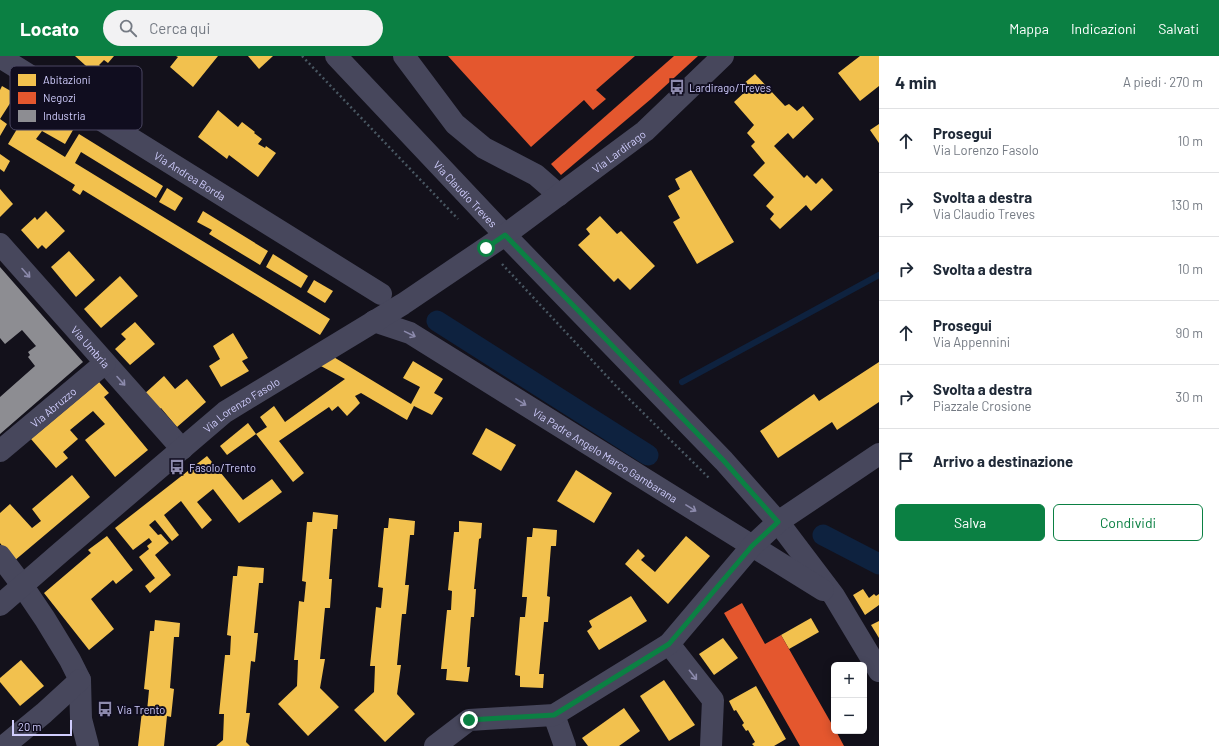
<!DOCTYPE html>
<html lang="it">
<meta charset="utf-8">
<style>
body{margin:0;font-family:Barlow,sans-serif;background:#f2f2f3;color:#1f2937}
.controls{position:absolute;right:12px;bottom:12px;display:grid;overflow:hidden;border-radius:6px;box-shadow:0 2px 10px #0003}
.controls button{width:36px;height:36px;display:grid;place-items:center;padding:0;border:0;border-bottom:1px solid #e0e1e3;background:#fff;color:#1f2937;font:20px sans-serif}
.scale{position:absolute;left:12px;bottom:10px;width:60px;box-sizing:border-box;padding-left:4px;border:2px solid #d0cdfd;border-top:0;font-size:11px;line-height:14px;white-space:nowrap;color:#d0cdfd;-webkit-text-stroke:3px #100d1f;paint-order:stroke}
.stop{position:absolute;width:12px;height:12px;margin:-9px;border:3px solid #0b8043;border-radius:50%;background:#fff}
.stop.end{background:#0b8043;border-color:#fff;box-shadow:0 1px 4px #0008}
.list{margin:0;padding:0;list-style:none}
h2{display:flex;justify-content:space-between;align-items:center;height:52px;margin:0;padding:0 16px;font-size:17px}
h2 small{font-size:13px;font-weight:400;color:#747a83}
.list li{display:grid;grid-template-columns:26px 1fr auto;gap:12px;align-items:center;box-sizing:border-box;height:64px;padding:0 16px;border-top:1px solid #e0e1e3}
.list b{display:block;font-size:15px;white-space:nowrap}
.list p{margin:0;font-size:13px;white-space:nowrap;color:#747a83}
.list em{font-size:13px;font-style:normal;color:#747a83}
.actions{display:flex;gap:8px;padding:12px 16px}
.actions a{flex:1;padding:9px 0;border:1px solid #0b8043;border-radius:6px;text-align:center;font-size:14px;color:#0b8043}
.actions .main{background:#0b8043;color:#fff}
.icon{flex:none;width:22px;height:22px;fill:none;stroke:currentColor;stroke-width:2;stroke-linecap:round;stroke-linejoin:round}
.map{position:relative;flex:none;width:879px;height:690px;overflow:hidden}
header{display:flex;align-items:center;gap:24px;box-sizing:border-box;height:56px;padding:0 20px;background:#0b8043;color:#fff}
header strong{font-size:19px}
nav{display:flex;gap:22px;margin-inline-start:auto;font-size:14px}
.search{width:280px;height:36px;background:#f2f2f3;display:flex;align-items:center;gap:10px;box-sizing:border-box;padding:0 14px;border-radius:22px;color:#747a83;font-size:15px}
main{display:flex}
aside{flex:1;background:#fff}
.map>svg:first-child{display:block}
.homes{fill:#f2c14e}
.shops{fill:#e4572e}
.industry{fill:#8d8d92}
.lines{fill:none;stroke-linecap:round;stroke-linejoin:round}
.stream{stroke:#0e223f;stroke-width:6}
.canal{stroke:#0e223f;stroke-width:21}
.path{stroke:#495762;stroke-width:2.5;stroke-dasharray:2 3;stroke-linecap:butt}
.minor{stroke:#47475c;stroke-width:22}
.oneway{stroke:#8c8aac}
.route{stroke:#0b8043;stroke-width:5}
.labels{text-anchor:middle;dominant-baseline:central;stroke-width:4;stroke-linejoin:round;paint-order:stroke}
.poi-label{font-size:11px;fill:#d0cdfd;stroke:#100d1f;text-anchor:start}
.street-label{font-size:11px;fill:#d0cdfd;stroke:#100d1f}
.key{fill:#100d1f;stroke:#4a4762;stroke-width:1}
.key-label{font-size:11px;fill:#d0cdfd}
</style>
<header>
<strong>Locato</strong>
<div class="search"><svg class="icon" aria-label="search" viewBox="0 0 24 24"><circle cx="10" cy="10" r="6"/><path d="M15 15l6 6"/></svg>Cerca qui</div>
<nav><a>Mappa</a><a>Indicazioni</a><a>Salvati</a></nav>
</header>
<main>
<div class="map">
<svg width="879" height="690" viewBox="0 0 879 690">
<rect width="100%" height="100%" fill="#13111b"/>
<g class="homes">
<path d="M75,0h39l-6,7 -4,-3 -5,5 2,2 -6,7z"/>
<path d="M176,0h42l-25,31 -23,-20 8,-10z"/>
<path d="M248,0h25l-14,13z"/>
<path d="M860,0h19v30l-19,15 -22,-28z"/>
<path d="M755,18l30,32 4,-2 8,7 6,-5 11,13 -21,20 -5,-6 -14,13 30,32 3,-3 9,9 6,-6 11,12 -22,21 -5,-6 -26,24 -10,-10 4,-5 -8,-8 8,-9 -21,-22 12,-12 -14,-17 4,-4 -8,-9 7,-8 -20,-23 12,-11 -4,-6z"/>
<path d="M2,30l14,8 -16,25 7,5 -7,12v-46z"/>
<path d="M32,48l41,26 -8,14 -23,-13 -6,8 29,18 14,-23 84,52 -7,12 -75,-46 -6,11 255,156 -10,16 -237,-145 -3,5 -8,-5 3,-5 -67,-41z"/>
<path d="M218,54l20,17 4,-5 13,10 -1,1 8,6 -4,5 7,4 1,-2 10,7 -18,24 -29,-22 -2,4 -29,-22z"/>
<path d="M879,68v19l-9,-13z"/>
<path d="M0,98l10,7 -6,11 -4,-3z"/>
<path d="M691,114l43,72 -37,22 -24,-42 7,-4 -12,-22 12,-7 -5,-10z"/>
<path d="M167,132l16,10 -8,13 -16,-9z"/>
<path d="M0,133l13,15 -13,13z"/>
<path d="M46,155l19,20 -19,18 -4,-4 -4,4 -17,-19 14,-13 2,3z"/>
<path d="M203,155l65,40 -8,14 -51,-31 3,-4 -15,-8z"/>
<path d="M600,160l17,18 4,-3 34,35 -25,24 -12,-12 -4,4 -36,-37 12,-11 -4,-5z"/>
<path d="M69,195l26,29 -19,17 -25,-30z"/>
<path d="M273,198l35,22 -7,12 -35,-21z"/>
<path d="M120,220l18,20 -37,32 -17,-19z"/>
<path d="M314,224l19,11 -8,12 -18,-11z"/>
<path d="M135,266l20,22 -25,21 -15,-16 11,-10 -5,-5z"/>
<path d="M233,277l15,25 -6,3 7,10 -28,16 -12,-21 11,-7 -7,-13z"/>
<path d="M332,300l79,48 9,-17 -17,-9 10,-17 30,18 -9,14 9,5 -11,17 -18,-9 -7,14 -46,-27 -6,3 5,7 -13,13 -9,-10 -6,5 -3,-4 -50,34 25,32 -11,9 -37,-48 11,-7 -7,-10 14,-11 11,16 60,-43 -26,-14z"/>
<path d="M879,306v40l-42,28 -5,-8 -54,36 -18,-27 54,-37 5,7z"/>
<path d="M164,320l11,13 12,-10 19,23 -29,25 -16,-19 -4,4 -15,-16z"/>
<path d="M99,326l10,11 -5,4 44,53 -33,27 -30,-37 20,-16 -12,-13 -23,19 8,9 -15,13 5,6 -12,10 -25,-29z"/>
<path d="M248,367l8,11 -29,21 -7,-9z"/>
<path d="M486,372l30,17 -15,26 -29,-17z"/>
<path d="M207,400l36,44 29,-21 10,13 -43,31 -26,-34 -16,13 15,18 -10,9 -21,-28 -17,14 15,20 -7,6 -17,-21 -6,5 9,10 3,-1 8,9 -14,12 16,20 -21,18 -5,-7 10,-8 -16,-21 10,-8 -2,-3 5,-4 -3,-4 -16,12 -18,-22z"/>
<path d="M576,414l36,23 -18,30 -37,-22z"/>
<path d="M72,419l18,22 -76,64 -14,-18v-30l10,-9 22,24 9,-7 -9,-12z"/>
<path d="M313,456l25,3 -1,14h-4l-4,50h3l-2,29h-5l-5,51h5l-5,29 19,19 -31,29 -30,-32 19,-18 1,-26h-4l5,-59 5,1 2,-20 -4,-1 5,-59h5z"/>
<path d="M389,462l26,3 -1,14h-4l-5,50h4l-3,29h-4l-5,51h4l-4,29 18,20 -30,28 -31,-32 20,-18 1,-26h-5l6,-59 5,1 2,-20 -5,-1 6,-59h4z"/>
<path d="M459,465l23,2 -1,15 -2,1 -5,50h2l-2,28h-3l-4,50h3l-2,15 -22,-2 1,-11h-6l6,-59h4l1,-19 -4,-1 6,-58h5z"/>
<path d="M533,472l24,2 -1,16h-5l-4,50 3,1 -2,25h-4l-5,52h5l-1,14 -23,-1v-11l-5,-1 5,-58h5l2,-20h-5l5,-60h5z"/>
<path d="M107,480l26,34 -17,14 -3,-4 -22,19 23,30 -25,21 -45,-57 47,-40 -3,-3z"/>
<path d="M686,480l24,20 -42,48 -43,-40 13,-15 7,7 -4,4 14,12z"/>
<path d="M238,510l26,2 -1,15h-4l-5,50h4l-3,29 -4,-1 -5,52h4l-4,29 4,4h-34l7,-6 1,-26h-5l6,-59h5l1,-19 -4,-1 6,-59h4z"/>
<path d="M863,533l6,9 5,-4 2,2 3,-2v11l-14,10 -12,-20z"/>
<path d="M631,540l16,25 -48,29 -12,-19 5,-4 -3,-6z"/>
<path d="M811,562l8,14 -30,17 -8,-14z"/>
<path d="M155,564l25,3 -1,14h-5l-4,51 4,1 -3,28 -4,-1 -3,30h-26l4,-35h5l2,-21 -5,-1 6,-58h4z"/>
<path d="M879,565v17l-8,-13z"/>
<path d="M723,582l15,20 -24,17 -15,-21z"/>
<path d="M21,604l23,26 -24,20 -20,-24v-4z"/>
<path d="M664,624l31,45 -26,16 -29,-45z"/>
<path d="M756,630l30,53 -12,7h-20l-2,-2 3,-2 -7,-12 -2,1 -4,-6 2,-2 -8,-13 -2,1 -5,-10z"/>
<path d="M624,652l16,23 -21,15h-31l-6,-8z"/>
</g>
<g class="shops">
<path d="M448,0h187l-39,34 10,9 -13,11 -9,-10 -53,47z"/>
<path d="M674,0h24l-47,43 -90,76 -10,-11z"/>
<path d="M742,547l23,41 16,-9 53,93v3h2l8,15h-44l-76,-133z"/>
</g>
<path class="industry" d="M0,211l83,95 -83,72v-37l35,-31 -7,-9 2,-2 -2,-3 8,-6 -14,-16 -17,14 -5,-6z"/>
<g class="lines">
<path class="stream" d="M682,326l197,-107"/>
<g class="canal">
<path d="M437,265l211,134"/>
<path d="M823,479l56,29"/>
</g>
<g class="path">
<path d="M302,0l156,163"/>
<path d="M502,208l115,123 93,92"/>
</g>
<g class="minor">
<path id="s1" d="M336,0l169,179 219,226 54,61 56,74 45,75"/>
<path d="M404,0l51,68 29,24 52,27 23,20"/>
<path id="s2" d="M0,1l381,237"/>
<path id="s3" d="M0,188l182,205"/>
<path id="s4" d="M374,265l36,12 413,257"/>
<path id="s5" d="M0,395l105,-88"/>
<path d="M0,500l22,29 23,34 25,41 10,20 1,39 7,27"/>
<path id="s6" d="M0,549l61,-53 164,-140 178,-108 102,-69 140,-104 78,-75"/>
<path d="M669,588l44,56 -2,46"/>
<path d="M554,659l11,31"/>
<path d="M4,690l40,-33 36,-33"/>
<path d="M435,690l34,-26 85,-5 115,-71 83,-98 26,-24 101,-68"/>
</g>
</g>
<defs><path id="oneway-shaft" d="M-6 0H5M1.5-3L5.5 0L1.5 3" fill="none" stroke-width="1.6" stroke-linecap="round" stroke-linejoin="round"/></defs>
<g class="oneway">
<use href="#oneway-shaft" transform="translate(26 217) rotate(48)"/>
<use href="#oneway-shaft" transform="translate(410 278) rotate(26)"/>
<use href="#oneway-shaft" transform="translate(121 325) rotate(48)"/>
<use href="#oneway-shaft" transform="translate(521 346) rotate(32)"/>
<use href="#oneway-shaft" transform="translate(691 452) rotate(32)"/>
<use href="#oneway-shaft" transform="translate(693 619) rotate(52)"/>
</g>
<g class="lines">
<path class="route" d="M469,664l85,-5 115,-71 83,-98 26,-24 -54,-61 -219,-226 -19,13"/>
</g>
<defs>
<symbol id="bus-bare" viewBox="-9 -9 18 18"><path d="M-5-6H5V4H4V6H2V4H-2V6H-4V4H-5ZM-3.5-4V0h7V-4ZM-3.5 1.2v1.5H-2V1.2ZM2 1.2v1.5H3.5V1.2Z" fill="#8e8bae" stroke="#100d1f" stroke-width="2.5" paint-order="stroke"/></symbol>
</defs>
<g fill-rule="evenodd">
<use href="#bus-bare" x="666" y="20" width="22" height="22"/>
<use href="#bus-bare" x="166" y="400" width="22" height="22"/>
<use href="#bus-bare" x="94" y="642" width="22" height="22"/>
</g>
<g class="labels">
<g class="poi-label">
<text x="689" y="31">Lardirago/Treves</text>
<text x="189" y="411">Fasolo/Trento</text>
<text x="117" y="653">Via Trento</text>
</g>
<g class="street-label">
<text stroke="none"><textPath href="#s6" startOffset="769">Via Lardirago</textPath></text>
<text stroke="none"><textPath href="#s2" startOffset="224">Via Andrea Borda</textPath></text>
<text stroke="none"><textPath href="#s1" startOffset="189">Via Claudio Treves</textPath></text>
<text stroke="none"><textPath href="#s3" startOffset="137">Via Umbria</textPath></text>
<text stroke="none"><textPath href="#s6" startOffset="314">Via Lorenzo Fasolo</textPath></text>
<text stroke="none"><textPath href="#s5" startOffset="69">Via Abruzzo</textPath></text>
<text stroke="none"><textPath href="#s4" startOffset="268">Via Padre Angelo Marco Gambarana</textPath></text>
</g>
</g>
<rect x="10" y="10" width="132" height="64" rx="6" class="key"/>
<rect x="18" y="18" width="18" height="12" fill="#f2c14e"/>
<rect x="18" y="36" width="18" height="12" fill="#e4572e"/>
<rect x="18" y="54" width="18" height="12" fill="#8d8d92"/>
<g class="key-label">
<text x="43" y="28">Abitazioni</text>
<text x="43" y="46">Negozi</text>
<text x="43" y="64">Industria</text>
</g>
</svg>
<div class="controls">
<button>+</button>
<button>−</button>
</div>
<div class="scale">20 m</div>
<div class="stop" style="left:486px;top:192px"></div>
<div class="stop end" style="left:469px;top:664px"></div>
</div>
<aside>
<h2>4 min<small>A piedi · 270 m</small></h2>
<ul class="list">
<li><svg class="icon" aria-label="ahead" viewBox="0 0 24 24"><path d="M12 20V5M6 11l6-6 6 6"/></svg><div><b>Prosegui</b><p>Via Lorenzo Fasolo</p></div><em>10 m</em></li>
<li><svg class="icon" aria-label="right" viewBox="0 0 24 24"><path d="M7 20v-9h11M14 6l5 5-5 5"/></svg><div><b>Svolta a destra</b><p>Via Claudio Treves</p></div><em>130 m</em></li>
<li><svg class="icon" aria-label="right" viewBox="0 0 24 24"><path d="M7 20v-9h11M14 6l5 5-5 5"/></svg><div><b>Svolta a destra</b></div><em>10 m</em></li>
<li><svg class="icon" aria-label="ahead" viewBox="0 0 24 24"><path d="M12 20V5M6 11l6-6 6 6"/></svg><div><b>Prosegui</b><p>Via Appennini</p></div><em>90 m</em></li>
<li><svg class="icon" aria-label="right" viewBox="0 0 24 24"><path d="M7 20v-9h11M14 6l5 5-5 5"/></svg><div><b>Svolta a destra</b><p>Piazzale Crosione</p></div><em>30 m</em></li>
<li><svg class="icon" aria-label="arrive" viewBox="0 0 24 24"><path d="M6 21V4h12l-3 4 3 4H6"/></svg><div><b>Arrivo a destinazione</b></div></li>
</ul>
<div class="actions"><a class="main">Salva</a><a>Condividi</a></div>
</aside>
</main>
